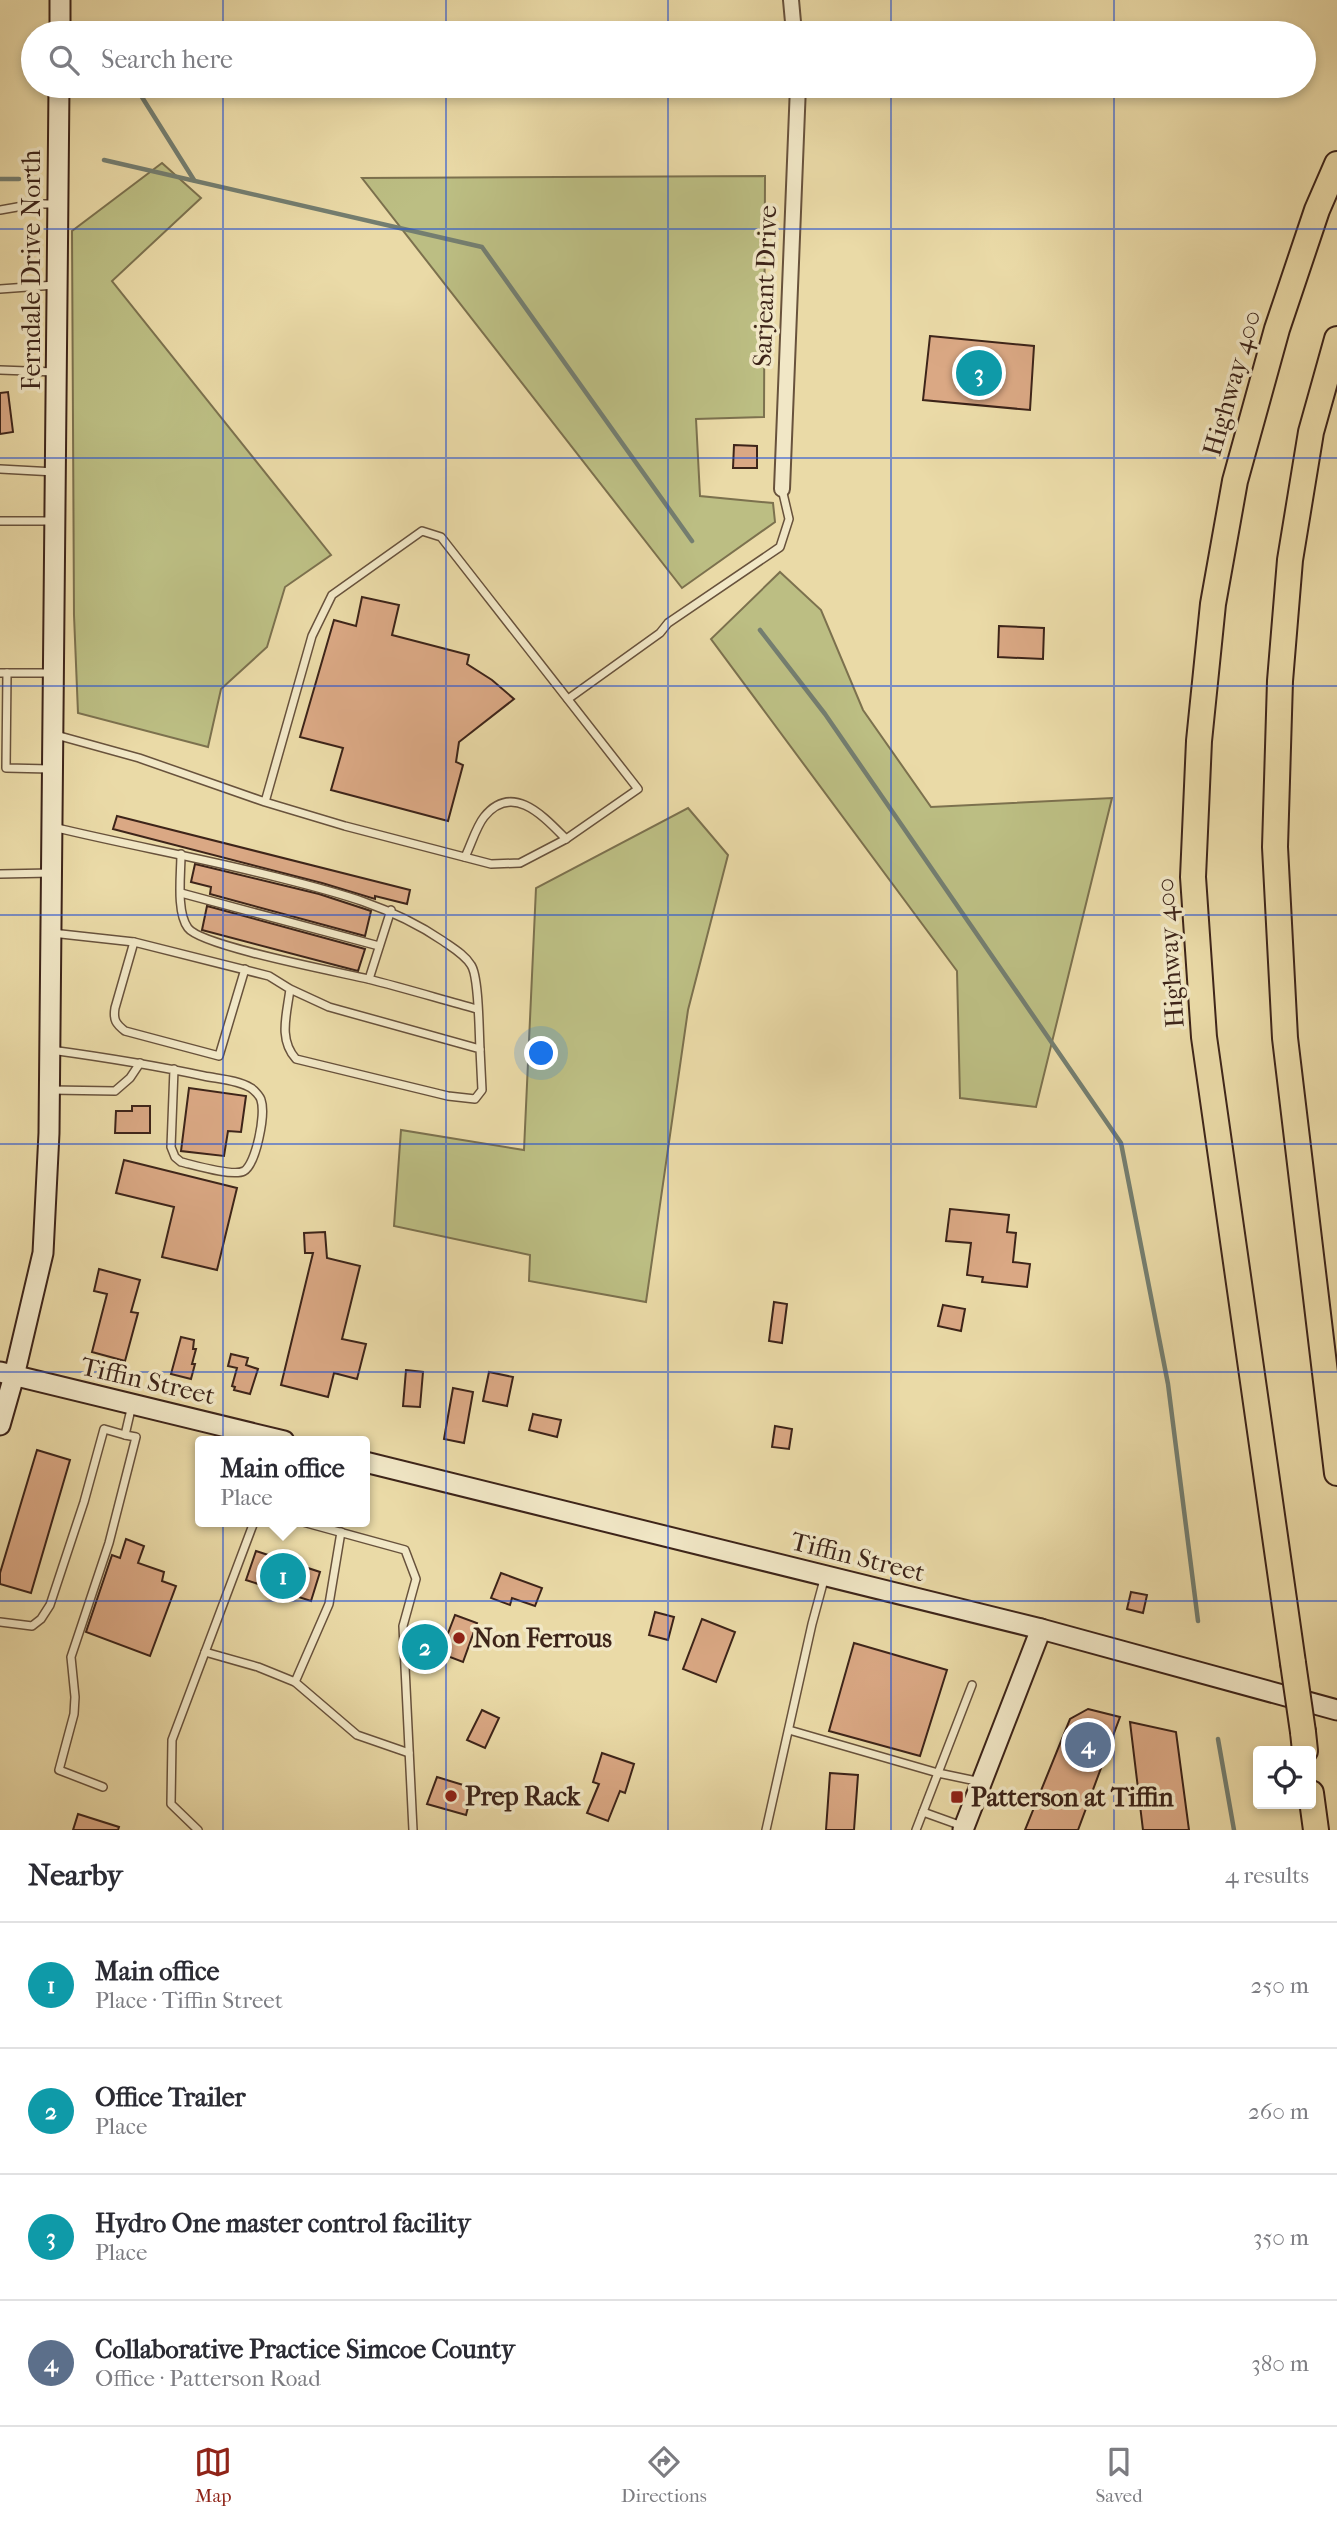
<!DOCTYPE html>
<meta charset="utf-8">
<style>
body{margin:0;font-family:"IM FELL French Canon",serif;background:#f2f2f3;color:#2b2b33}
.controls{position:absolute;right:21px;bottom:21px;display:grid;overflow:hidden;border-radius:7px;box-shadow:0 4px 10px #0003}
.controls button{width:63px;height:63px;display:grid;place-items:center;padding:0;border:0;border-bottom:2px solid #e1e1e2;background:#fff;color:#2b2b33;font:35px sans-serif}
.you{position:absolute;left:542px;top:1054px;width:24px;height:24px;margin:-18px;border:5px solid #fff;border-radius:50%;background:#1a73e8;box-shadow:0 0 0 10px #1a73e833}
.badge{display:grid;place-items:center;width:46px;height:46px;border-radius:50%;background:#8f2418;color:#fff;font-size:23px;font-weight:700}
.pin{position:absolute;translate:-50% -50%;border:4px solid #fff;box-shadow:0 2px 7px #0006}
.popup{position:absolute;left:195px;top:1436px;width:175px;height:91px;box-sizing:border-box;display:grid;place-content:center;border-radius:7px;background:#fff;filter:drop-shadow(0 2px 5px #0005);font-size:23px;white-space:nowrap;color:#7c7c81}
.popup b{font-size:26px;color:#2b2b33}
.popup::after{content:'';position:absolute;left:50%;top:100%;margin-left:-14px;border:14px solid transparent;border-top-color:#fff}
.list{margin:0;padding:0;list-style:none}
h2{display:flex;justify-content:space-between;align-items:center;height:91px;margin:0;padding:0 28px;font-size:30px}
h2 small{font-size:23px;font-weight:400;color:#7c7c81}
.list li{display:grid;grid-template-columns:46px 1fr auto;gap:21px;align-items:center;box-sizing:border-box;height:126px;padding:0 28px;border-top:2px solid #e1e1e2}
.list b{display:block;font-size:26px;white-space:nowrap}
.list p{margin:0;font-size:23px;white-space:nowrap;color:#7c7c81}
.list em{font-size:23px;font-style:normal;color:#7c7c81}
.icon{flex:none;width:38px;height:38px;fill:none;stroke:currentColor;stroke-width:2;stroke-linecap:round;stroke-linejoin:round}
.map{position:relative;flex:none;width:1337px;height:1830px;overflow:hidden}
.search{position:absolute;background:#fff;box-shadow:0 4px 10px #0003;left:21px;right:21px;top:21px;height:77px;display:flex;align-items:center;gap:18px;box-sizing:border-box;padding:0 24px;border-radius:38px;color:#7c7c81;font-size:26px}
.sheet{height:595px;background:#fff}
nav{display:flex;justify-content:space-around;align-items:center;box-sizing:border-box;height:98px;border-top:2px solid #e1e1e2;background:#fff;font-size:19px;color:#7c7c81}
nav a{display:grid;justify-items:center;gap:4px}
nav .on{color:#8f2418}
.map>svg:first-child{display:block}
.green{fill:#bcbe83;stroke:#7c714e;stroke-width:2}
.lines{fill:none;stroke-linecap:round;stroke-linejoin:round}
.stream{stroke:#747e70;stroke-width:4.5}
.building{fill:#daa884;stroke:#3d2419;stroke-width:2}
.lane-casing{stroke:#68523c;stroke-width:10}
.street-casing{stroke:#68523c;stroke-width:18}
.secondary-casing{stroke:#3d2419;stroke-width:23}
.highway-casing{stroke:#3d2419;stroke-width:28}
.lane{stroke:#f1e7c6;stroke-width:7}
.street{stroke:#f1e7c6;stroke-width:14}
.secondary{stroke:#f1e7c6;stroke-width:19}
.highway{stroke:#eadaa7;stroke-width:24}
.highway-bridge-casing{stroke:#3d2419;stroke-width:28;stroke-linecap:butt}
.highway-bridge{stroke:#eadaa7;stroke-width:24}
.grid{fill:none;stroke:#1d4ed8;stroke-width:2;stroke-opacity:0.55}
.poi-dot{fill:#8f2418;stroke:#f1e7c6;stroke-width:2.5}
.labels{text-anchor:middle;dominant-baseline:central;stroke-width:7;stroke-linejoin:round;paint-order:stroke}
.street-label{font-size:26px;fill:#3d2419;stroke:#f1e7c6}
.poi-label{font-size:26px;font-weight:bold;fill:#3d2419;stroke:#f1e7c6;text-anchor:start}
</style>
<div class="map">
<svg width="1337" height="1830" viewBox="0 0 1337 1830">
<rect width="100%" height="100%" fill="#eadaa7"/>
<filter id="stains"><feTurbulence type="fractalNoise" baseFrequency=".00286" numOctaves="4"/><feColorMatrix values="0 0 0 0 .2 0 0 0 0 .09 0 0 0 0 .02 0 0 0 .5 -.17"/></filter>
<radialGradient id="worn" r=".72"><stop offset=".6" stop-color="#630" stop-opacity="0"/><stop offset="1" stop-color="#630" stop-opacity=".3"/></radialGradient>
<g class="green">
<path d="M162,163l39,35 -89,83 219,274 -46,32 -18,60 -46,42 -13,58 -130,-34 -4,-98 -2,-384z"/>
<path d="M765,176l-1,241 -68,2 4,77 73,7 2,19 -93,66 -320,-410z"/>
<path d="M780,572l41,38 42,100 68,97 181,-9 -76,309 -76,-9 -3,-127 -246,-332z"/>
<path d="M688,808l40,47 -40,155 -42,292 -117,-21 1,-26 -136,-29 7,-96 123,20 12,-262z"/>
</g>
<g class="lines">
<g class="stream">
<path d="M135,86l59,94"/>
<path d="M104,160l378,87 210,294"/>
<path d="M0,179h19"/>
<path d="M760,630l65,84 296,429 47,241 30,237"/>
<path d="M1218,1739l16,91"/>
</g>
</g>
<g class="building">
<path d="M930,336l104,10 -4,64 -107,-10z"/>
<path d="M8,392l5,40 -13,2v-41z"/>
<path d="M734,445l23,1v22h-24z"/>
<path d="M362,597l37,8 -7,30 77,20 -2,9 25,16 22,19 -55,43 -3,20 7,3 -15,56 -117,-31 12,-42 -43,-11 34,-117 22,6z"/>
<path d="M999,626l45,2 -1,31 -45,-2z"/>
<path d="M117,816l293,74 -3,14 -32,-8v3l-53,-16 -209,-54z"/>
<path d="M195,864l124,30 52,17 -6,25 -155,-42 1,-7 -20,-5z"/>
<path d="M207,906l158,43 -7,22 -156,-41z"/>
<path d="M189,1088l57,8 -5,36 -13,-1 -4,25 -43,-5z"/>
<path d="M132,1106h18v27h-35l1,-22h16z"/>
<path d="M124,1160l113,28 -20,82 -55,-13 12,-50 -58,-14z"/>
<path d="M950,1209l59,6 -2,17 9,1 -3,29 17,2 -3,23 -45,-5 1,-5 -16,-2 4,-32 -25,-2z"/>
<path d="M325,1232l2,26 33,8 -18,73 24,5 -9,35 -23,-6 -6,24 -47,-12 32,-132h-8l-1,-20z"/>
<path d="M99,1269l41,11 -9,32 7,1 -13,48 -33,-9 15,-58 -13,-3z"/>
<path d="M774,1302l13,2 -5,39 -13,-2z"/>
<path d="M943,1305l22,4 -4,22 -23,-5z"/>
<path d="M181,1337l13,3 -1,9h3l-4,15h3l-4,15 -20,-5z"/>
<path d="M231,1354l17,4 -2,7 12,4 -8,25 -16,-4 1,-3 -3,-1 5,-18 -9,-2z"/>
<path d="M406,1370l17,2 -3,35 -17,-1z"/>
<path d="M489,1372l24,5 -6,29 -24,-5z"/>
<path d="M453,1388l20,4 -9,51 -20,-4z"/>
<path d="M533,1414l28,6 -4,17 -28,-7z"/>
<path d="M775,1426l17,3 -3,20 -17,-2z"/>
<path d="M37,1450l33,10 -39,133 -31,-9v-11z"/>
<path d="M126,1539l18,7 -6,17 26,9 -2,9 14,5 -26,70 -64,-24 26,-77 8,3z"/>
<path d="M256,1551l64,21 -9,29 -65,-21z"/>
<path d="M501,1573l41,15 -7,18 -23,-8 -2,7 -19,-7z"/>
<path d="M1131,1592l16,3 -4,18 -16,-4z"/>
<path d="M655,1612l19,5 -6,23 -19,-5z"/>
<path d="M455,1615l22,8 -14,39 -42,-16 3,-11 21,6z"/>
<path d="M702,1619l33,13 -19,50 -33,-13z"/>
<path d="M854,1643l93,27 -27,86 -91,-25z"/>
<path d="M1088,1709l32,8 -42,113h-53l45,-111z"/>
<path d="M482,1710l17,8 -14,30 -18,-8z"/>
<path d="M1130,1722l46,10 13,98h-46z"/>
<path d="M602,1753l32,11 -9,29 -5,-2 -12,30 -21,-8 12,-29 -6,-2z"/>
<path d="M830,1773l28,2 -4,55h-28z"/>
<path d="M437,1777l36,11 -7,27 -39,-11z"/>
<path d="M78,1814l41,13 -1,3h-45z"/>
</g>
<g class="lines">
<defs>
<g id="lane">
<path d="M0,210l34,-6h24"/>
<path d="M0,289l55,-4"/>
<path d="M0,370l55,2"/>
<path d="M0,469l55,3"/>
<path d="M0,521h55"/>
<path d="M0,673h51"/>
<path d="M7,673l-1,95 44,1"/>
<path d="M568,699l92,-66 8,-10 112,-76 9,-28 -7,-30"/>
<path d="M56,735l83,23 126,44 80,24 146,38 29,-1 46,-24 72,-50 -197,-252 -19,-6 -90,64 -20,41 -47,166"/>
<path d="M53,827c74,18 149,31 223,50 60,15 116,29 167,64 10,7 22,14 28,24 8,11 8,67 9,84"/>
<path d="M181,854c0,20 -5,58 7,74 13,18 150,44 180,51 36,9 72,20 109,30"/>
<path d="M465,857c6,-12 11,-30 19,-40 29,-36 61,1 82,22"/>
<path d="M0,874l51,-1"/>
<path d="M181,893l198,53"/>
<path d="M52,933l82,9 135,34 21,13 39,18 151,42 2,41 -7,9 -27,-3 -152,-37c-18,-20 -9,-45 -6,-70"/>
<path d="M134,942l-19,66c-2,12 1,16 10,23l94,25 26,-87"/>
<path d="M369,979l22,-69"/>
<path d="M51,1050c51,7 102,15 153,26 15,3 34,4 47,12 3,2 9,8 10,12 5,14 -5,64 -17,71 -11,6 -50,-6 -63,-9l-6,-5 -4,-10 3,-78"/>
<path d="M51,1090l64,1 15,-13 10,-15"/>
<path d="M303,1522l102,28 11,29 -13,47 10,204"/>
<path d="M0,1622l32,4 9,-7 9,-14 34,-103 20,-73 21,6 7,-30"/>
<path d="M205,1652l53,15 37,15 62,53 52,18"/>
<path d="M295,1682l34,-78 12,-72"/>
<path d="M789,1730l149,43 34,-88"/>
<path d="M103,1787l-44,-17 15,-56 1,-17 -4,-40 38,-114 27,-106 -11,-2"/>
<path d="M923,1812l39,14"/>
<path d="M198,1830l-27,-26 1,-64 82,-218"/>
<path d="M766,1830l46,-206 13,-48"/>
<path d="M916,1830l22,-57 43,9"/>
</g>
<g id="street">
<path d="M791,0l3,33"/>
<path d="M782,489l16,-403"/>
</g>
<g id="secondary">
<path d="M60,33v-33"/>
<path d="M0,1372l284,69"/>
<path d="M0,1425l14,-49 29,-123 6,-120 10,-1047"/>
<path d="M365,1462l676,167 296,81"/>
<path d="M963,1830l78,-201"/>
</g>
<g id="highway">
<path d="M1337,339l-26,93 -21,128 -10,121 -5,166 10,191 52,435"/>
<path d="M1293,1663l-89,-626 -11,-160 6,-136 14,-137 22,-123 42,-152 40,-119 20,-46"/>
<path d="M1303,1732l2,19"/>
<path d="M1311,1793l5,37"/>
</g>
</defs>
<use href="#lane" class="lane-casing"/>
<use href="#street" class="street-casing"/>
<use href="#secondary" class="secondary-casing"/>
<use href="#highway" class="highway-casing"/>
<use href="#lane" class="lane"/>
<use href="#street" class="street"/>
<use href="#secondary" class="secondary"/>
<use href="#highway" class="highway"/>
<defs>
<path id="highway-bridge" d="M1293,1663l10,69"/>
</defs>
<use href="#highway-bridge" class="highway-bridge-casing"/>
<use href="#highway-bridge" class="highway-bridge"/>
</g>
<path class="grid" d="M223,0v33M446,0v33M668,0v33M891,0v33M1114,0v33M223,86v1744M446,86v1744M668,86v1744M891,86v1744M1114,86v1744M0,229h1337M0,458h1337M0,686h1337M0,915h1337M0,1144h1337M0,1372h1337M0,1601h1337"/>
<g class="poi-dot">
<circle cx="459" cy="1638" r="7"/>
<circle cx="451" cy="1796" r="7"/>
<rect x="950" y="1790" width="14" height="14" rx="3.5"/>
</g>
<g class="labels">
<g class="street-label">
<text transform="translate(31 270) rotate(-90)">Ferndale Drive North</text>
<text transform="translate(765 286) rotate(-88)">Sarjeant Drive</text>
<text transform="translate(1232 383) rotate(-74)">Highway 400</text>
<text transform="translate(1170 953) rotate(-94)">Highway 400</text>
<text transform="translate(148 1381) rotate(13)">Tiffin Street</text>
<text transform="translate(858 1557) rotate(14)">Tiffin Street</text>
</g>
<g class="poi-label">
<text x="473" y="1638">Non Ferrous</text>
<text x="465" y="1796">Prep Rack</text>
<text x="971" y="1797">Patterson at Tiffin</text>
</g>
</g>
<rect width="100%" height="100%" filter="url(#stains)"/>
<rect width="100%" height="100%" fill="url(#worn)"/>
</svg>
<div class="controls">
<button><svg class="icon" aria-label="locate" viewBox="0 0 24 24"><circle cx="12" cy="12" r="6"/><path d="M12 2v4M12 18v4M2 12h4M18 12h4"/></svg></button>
</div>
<div class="you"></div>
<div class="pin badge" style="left:283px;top:1576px;background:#0f9aa8">1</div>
<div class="popup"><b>Main office</b>Place</div>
<div class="pin badge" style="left:425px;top:1647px;background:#0f9aa8">2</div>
<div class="pin badge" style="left:979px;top:373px;background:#0f9aa8">3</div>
<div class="pin badge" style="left:1088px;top:1745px;background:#5c6f8a">4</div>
<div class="search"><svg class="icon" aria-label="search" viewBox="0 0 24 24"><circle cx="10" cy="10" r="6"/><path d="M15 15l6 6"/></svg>Search here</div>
</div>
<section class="sheet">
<h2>Nearby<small>4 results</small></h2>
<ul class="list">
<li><span class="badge" style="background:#0f9aa8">1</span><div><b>Main office</b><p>Place · Tiffin Street</p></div><em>250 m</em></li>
<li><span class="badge" style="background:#0f9aa8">2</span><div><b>Office Trailer</b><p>Place</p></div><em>260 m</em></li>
<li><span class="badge" style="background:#0f9aa8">3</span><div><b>Hydro One master control facility</b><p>Place</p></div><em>350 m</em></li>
<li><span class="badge" style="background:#5c6f8a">4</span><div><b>Collaborative Practice Simcoe County</b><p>Office · Patterson Road</p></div><em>380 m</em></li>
</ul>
</section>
<nav>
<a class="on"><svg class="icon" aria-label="map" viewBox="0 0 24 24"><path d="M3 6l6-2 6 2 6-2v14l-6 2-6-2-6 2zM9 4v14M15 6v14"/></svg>Map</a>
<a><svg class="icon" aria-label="directions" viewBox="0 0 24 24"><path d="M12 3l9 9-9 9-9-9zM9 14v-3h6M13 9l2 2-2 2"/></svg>Directions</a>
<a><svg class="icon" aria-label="saved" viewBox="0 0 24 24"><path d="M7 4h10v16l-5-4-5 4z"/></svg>Saved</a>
</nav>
